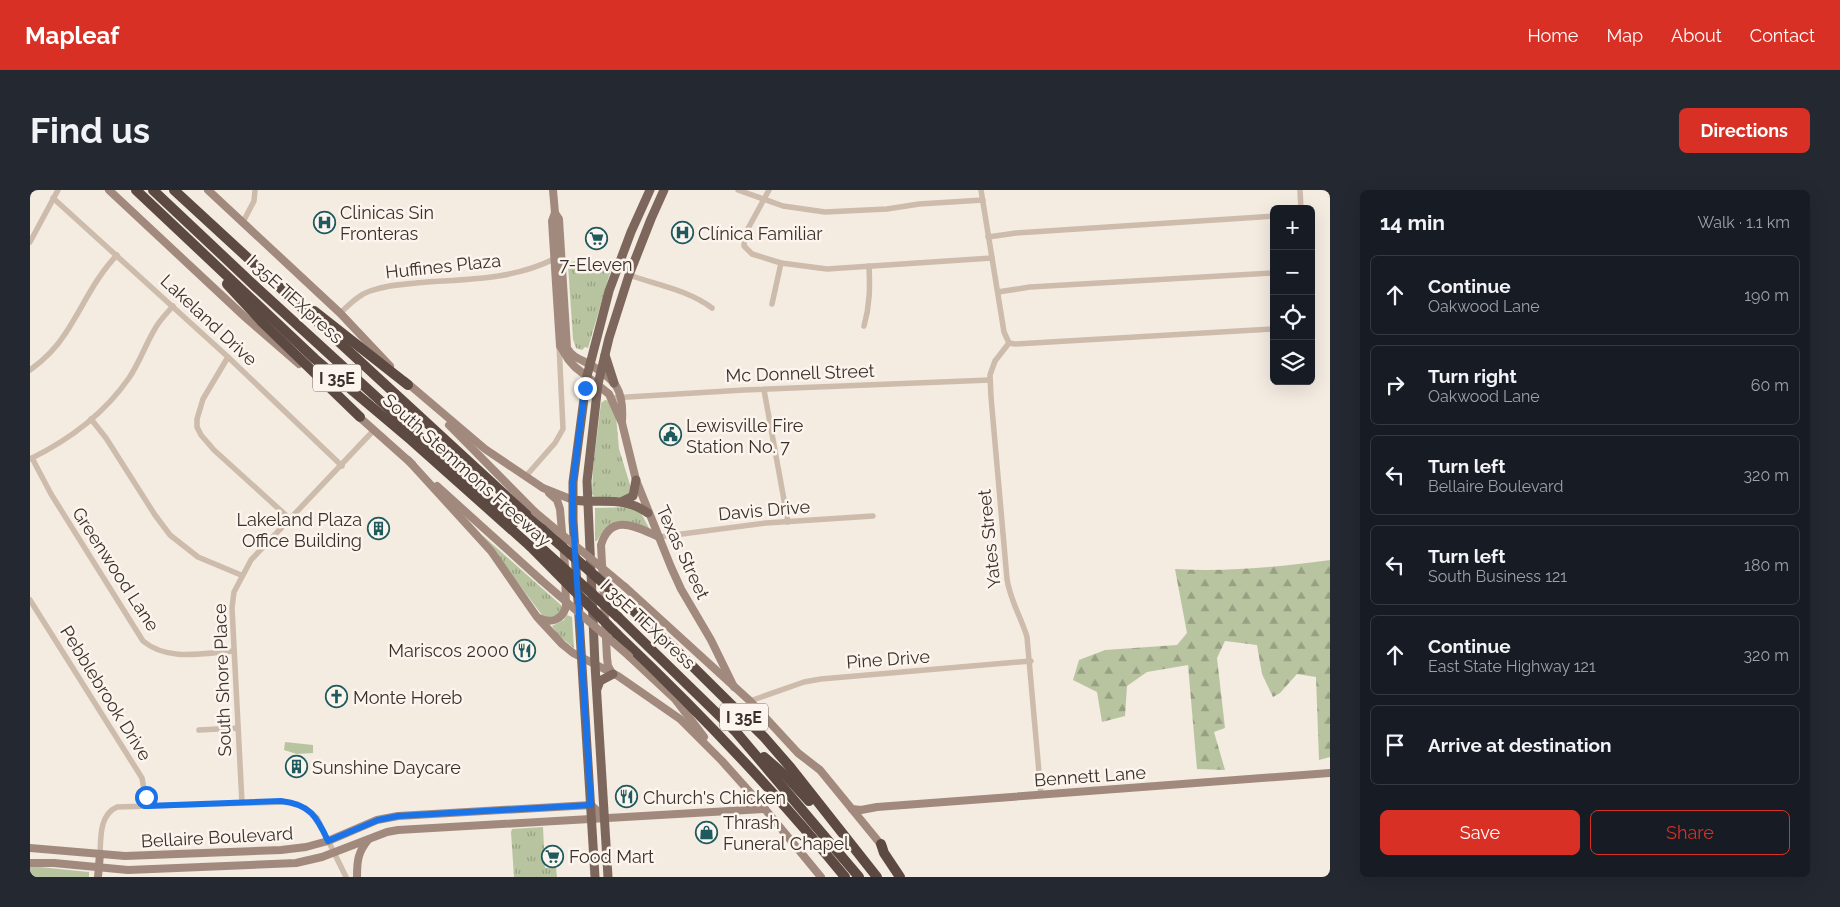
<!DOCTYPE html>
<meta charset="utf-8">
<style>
body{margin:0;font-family:Raleway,sans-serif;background:#242831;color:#f1f3f6}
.controls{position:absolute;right:15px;top:15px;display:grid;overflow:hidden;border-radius:8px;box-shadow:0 5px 20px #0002}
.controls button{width:45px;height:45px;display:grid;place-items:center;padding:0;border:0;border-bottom:1px solid #363941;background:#171b24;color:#f1f3f6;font:25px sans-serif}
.stop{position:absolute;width:15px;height:15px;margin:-11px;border:4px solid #1a73e8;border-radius:50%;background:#fff}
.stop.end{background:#1a73e8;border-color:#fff;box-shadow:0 1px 5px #0008}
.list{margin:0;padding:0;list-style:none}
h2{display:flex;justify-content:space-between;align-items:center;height:65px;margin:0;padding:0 20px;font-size:21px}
h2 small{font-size:16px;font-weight:400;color:#9ea1a6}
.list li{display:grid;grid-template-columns:32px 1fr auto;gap:15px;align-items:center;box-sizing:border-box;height:80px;margin:0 10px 10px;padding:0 10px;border:1px solid #363941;border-radius:8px}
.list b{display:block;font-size:19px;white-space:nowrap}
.list p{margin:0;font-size:16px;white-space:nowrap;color:#9ea1a6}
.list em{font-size:16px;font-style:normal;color:#9ea1a6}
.actions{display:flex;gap:10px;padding:15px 20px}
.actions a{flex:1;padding:11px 0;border:1px solid #d93025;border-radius:8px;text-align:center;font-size:18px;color:#d93025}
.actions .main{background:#d93025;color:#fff}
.icon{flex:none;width:28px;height:28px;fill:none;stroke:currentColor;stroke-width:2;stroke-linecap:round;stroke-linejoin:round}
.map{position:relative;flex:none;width:1300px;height:687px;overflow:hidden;border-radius:8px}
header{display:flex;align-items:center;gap:30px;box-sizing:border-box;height:70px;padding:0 25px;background:#d93025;color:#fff}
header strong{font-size:24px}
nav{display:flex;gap:28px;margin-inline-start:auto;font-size:18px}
.intro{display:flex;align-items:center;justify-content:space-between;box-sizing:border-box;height:120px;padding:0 30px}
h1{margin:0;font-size:35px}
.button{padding:12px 22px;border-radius:8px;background:#d93025;color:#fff;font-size:18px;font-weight:700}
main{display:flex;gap:30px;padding:0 30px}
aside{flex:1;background:#171b24;border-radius:8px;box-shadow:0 5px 20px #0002}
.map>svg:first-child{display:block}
.grass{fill:url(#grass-tufts)}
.forest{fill:url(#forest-firs)}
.park{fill:#b8c4a0}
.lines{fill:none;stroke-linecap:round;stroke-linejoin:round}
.street{stroke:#cdbbac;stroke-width:5.5}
.secondary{stroke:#a18a7d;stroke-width:8}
.primary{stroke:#7d675c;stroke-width:9}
.highway{stroke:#5c4a42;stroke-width:10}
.secondary-bridge{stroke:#a18a7d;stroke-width:8}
.highway-bridge{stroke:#5c4a42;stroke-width:10}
.route{stroke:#1a73e8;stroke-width:6}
.labels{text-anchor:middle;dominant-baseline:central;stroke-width:5;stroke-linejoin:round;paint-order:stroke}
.shield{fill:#fbf5ee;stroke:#756b66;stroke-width:1}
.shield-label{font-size:16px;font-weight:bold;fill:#3b302b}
.poi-label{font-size:18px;fill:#3b302b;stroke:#fbf5ee;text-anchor:start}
.street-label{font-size:18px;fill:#3b302b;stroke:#fbf5ee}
</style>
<header>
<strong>Mapleaf</strong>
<nav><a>Home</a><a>Map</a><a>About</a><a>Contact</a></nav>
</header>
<div class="intro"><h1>Find us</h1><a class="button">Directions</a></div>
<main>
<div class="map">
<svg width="1300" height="687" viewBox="0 0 1300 687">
<defs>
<pattern id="grass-tufts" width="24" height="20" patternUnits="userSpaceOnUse" patternTransform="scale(1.25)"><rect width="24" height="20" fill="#b8c4a0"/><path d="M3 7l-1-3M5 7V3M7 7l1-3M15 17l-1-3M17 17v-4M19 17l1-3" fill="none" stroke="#97a083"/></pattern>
<pattern id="forest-firs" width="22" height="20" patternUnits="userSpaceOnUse" patternTransform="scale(1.25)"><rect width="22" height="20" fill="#b8c4a0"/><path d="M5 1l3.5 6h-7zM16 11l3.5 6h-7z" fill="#97a083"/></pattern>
</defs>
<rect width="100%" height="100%" fill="#f4ebe1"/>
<g class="grass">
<path d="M558,70l3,9 17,-4 3,-3 1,4 -24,82 -3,-1 -3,3 -6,-2 -3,-9 -5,-74 2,-3z"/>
<path d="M575,210l4,1 7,15 3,33 13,42 -10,8 -27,-2 -3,-3 1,-26 8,-65z"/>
<path d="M601,317l10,6 9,17c-25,-5 -38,-15 -53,11h-2v-33z"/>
<path d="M452,345l80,71c-2,10 -7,12 -17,13z"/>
<path d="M537,425l5,2 2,31 -16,-13 -6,-9 12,-6z"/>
<path d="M513,637l2,41 11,-1 1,10h-43l-3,-45 1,-3z"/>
</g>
<path class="forest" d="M1300,370v197l-11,3 -3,-83 -19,-3 -17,19 -7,4 -11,-23 -5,-29 -32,-4 -8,17 8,70 -11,4 11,38 -28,-1 -9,-104 -41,7 -20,14 -2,30 -23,6 -5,-30 -24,-12 6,-20 26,-10 72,-5 10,-12 -12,-64c52,3 104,-2 155,-9z"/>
<g class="park">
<path d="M255,552l28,3v8l-16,1 -13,-4z"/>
<path d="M0,676l59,6v5h-59z"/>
</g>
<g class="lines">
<g class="street">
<path d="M708,0l45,16 42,6 62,-3 32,-5 64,-4"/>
<path d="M739,0l-24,44 -1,12 8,8 29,9 46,6 165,-11"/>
<path d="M951,0l23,142 5,11 6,1 259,-15"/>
<path d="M1270,0l1,19"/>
<path d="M23,8l175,159 114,109"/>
<path d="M213,32l11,-21 1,-11"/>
<path d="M958,47l28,-4 258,-17"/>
<path d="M0,52l28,-52"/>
<path d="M599,85c28,10 59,15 83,33"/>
<path d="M968,102l32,-5 244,-14"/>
<path d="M742,114l9,-41"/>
<path d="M310,123c9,-8 18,-18 30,-22 19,-7 38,-7 57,-9 44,-3 87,-3 127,-23"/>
<path d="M834,136c6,-21 6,-39 5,-60"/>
<path d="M979,153l-14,18 -5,14 1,22 16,182c3,21 14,38 20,58l14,158"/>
<path d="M198,167l-25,42 -6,20v8l4,8 13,15 76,69"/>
<path d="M0,180c14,-10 26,-22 35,-36 18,-27 29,-55 52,-79"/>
<path d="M734,200l24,132"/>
<path d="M581,208l133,-8 246,-10"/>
<path d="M61,229l15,19 49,77 15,20 28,22 43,18"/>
<path d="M2,268l19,36 92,147c25,21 61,12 91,10"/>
<path d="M0,269c39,-19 74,-45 99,-81 11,-16 17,-35 27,-51 4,-7 11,-14 17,-21"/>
<path d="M496,286l29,-33 8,-14 -4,-85"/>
<path d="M629,347l107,-14 107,-7"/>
<path d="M0,410l112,178 5,28"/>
<path d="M720,511l54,-19 17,-3 210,-18"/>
<path d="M169,540l39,-2"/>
<path d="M212,613l-10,-195 2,-16 17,-32 123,-130"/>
<path d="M70,664c1,-16 -1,-39 17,-47l167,-5c14,1 23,6 33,16l29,59"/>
</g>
<g class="secondary">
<path d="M79,0l137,128 53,46"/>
<path d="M178,0l132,123 50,53"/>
<path d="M523,0l2,23 -3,8 8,125 8,13 7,8 34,27 13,29 14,57 35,87 10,22 30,51 23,47"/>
<path d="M525,23l4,6 8,129c5,9 13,11 22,16 27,16 35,25 33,57"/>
<path d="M375,191l80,68 58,39 30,12"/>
<path d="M327,225l55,49"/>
<path d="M419,235l86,87"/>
<path d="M378,270l83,91 46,66 25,27 11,9 45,23 62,43 42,42 43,48 56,68"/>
<path d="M407,296l104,94"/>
<path d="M595,397l125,114 48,52 22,17 63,77"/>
<path d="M509,428c12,6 23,2 27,-11l-1,-41 -5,-57 -3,-9 -8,-7"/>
<path d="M599,466l46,43 29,38"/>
<path d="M582,483l-4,-7 -1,-8 -6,-113c10,-33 35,-18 58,-8"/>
<path d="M822,619l9,1 16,-3 453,-34"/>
<path d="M0,658l95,8 156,-6 25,-3 22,-6 49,-21 21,-4 193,-11 14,13"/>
<path d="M0,673h24l74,7 168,-7 26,-6 65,-25 11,-2 367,-21"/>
<path d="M68,687l2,-23"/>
<path d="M327,687c0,-16 1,-25 11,-37"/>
</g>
<g class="primary">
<path d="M575,165l9,28"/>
<path d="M543,310c29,4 49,-5 75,13"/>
<path d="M593,311l10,-5 3,-16"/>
<path d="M567,499l3,-8 13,-7"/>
<path d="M565,687l-22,-357v-38l14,-106 22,-85 22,-59 19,-42"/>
<path d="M578,687l-13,-212 -8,-184 11,-97 11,-46 20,-63 22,-56 13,-29"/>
</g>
<g class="highway">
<path d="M106,0l179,169 96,81 119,106"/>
<path d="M123,0l104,98 257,235"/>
<path d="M144,0l368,339"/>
<path d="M197,94l36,39 97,94"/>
<path d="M284,121l94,74"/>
<path d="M589,407l57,53 88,87 27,31 86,109"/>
<path d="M588,427l118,115 123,145"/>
<path d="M587,444c81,77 158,157 228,243"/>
<path d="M734,567l23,20 22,24"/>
<path d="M851,654l3,9 16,24"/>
</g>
<g class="secondary-bridge">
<path d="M505,322l90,75"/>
<path d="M511,390l88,76"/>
</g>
<g class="highway-bridge">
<path d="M512,339l77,68"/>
<path d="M500,356l87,88"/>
<path d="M509,356l79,71"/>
</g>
</g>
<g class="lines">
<path class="route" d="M116,607l1,9 134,-5c29,3 36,16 47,40l50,-21 20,-4 193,-11 -18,-285v-38l12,-94"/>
</g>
<defs>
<symbol id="hospital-ring" viewBox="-11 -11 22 22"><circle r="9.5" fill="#fbf5ee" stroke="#1f5a5e" stroke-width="1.5"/><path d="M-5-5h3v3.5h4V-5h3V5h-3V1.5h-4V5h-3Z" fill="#1f5a5e"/></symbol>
<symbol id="supermarket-ring" viewBox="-11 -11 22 22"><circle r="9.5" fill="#fbf5ee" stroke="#1f5a5e" stroke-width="1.5"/><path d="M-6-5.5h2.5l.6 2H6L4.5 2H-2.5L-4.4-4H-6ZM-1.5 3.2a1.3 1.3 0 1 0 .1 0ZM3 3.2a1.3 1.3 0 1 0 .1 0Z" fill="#1f5a5e"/></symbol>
<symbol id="civic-ring" viewBox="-11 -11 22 22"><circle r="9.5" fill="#fbf5ee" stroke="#1f5a5e" stroke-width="1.5"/><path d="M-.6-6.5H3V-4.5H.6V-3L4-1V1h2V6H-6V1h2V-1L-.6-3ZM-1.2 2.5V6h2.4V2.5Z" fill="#1f5a5e"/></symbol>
<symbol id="building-ring" viewBox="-11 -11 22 22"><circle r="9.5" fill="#fbf5ee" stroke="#1f5a5e" stroke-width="1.5"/><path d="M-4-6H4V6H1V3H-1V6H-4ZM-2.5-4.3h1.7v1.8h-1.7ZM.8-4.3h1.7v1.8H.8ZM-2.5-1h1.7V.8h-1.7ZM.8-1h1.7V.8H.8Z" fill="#1f5a5e"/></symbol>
<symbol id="restaurant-ring" viewBox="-11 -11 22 22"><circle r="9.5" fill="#fbf5ee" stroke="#1f5a5e" stroke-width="1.5"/><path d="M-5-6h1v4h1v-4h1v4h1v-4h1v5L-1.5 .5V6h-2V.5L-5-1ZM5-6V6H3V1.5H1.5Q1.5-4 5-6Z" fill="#1f5a5e"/></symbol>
<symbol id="church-ring" viewBox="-11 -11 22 22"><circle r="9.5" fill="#fbf5ee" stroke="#1f5a5e" stroke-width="1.5"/><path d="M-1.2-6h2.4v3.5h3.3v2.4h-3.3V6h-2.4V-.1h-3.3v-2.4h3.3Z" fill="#1f5a5e"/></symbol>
<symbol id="shop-ring" viewBox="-11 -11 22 22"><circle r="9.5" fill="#fbf5ee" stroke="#1f5a5e" stroke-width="1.5"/><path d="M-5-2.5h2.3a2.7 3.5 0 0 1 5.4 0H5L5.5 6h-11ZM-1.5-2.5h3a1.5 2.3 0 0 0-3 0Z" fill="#1f5a5e"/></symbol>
</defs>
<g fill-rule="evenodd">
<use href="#hospital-ring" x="282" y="20" width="25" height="25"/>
<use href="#hospital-ring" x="640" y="30" width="25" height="25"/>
<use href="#supermarket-ring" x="554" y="36" width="25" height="25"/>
<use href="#civic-ring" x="628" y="232" width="25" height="25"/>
<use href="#building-ring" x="336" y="326" width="25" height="25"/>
<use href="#restaurant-ring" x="482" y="448" width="25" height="25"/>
<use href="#church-ring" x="294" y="494" width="25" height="25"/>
<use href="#building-ring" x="254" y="564" width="25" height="25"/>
<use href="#restaurant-ring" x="584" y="594" width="25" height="25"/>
<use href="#shop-ring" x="664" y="630" width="25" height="25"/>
<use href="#supermarket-ring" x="510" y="654" width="25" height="25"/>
</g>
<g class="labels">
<g class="shield">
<rect x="283" y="174.5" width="48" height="27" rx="4"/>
<rect x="690" y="513.5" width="48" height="27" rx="4"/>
</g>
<g class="shield-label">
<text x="307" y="188">I 35E</text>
<text x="714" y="527">I 35E</text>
</g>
<g class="poi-label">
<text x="310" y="22">Clinicas Sin<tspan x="310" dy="21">Fronteras</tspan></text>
<text x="668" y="43">Clínica Familiar</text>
<text x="566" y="74" text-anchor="middle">7-Eleven</text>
<text x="656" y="235">Lewisville Fire<tspan x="656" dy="21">Station No. 7</tspan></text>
<text x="332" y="329" text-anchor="end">Lakeland Plaza<tspan x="332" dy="21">Office Building</tspan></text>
<text x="479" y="460" text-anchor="end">Mariscos 2000</text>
<text x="323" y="507">Monte Horeb</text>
<text x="282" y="577">Sunshine Daycare</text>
<text x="613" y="607">Church's Chicken</text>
<text x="693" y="632">Thrash<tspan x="693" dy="21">Funeral Chapel</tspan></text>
<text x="539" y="666">Food Mart</text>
</g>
<g class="street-label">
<text transform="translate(413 76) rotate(-6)">Huffines Plaza</text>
<text transform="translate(265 109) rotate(42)">I 35E TEXpress</text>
<text transform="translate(179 130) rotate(43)">Lakeland Drive</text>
<text transform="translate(770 183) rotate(-2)">Mc Donnell Street</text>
<text transform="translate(437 280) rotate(42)">South Stemmons Freeway</text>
<text transform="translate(734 320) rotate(-5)">Davis Drive</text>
<text transform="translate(959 349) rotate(-96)">Yates Street</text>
<text transform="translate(653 362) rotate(65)">Texas Street</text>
<text transform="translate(86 379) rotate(57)">Greenwood Lane</text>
<text transform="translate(618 434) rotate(43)">I 35E TEXpress</text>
<text transform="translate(858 469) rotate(-4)">Pine Drive</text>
<text transform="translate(192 490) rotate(-92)">South Shore Place</text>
<text transform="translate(76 503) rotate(58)">Pebblebrook Drive</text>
<text transform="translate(1060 586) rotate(-4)">Bennett Lane</text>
<text transform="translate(187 647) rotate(-3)">Bellaire Boulevard</text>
</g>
</g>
</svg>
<div class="controls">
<button>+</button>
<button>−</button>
<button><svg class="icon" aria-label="locate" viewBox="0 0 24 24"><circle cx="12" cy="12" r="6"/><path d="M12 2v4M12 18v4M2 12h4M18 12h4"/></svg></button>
<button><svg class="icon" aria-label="layers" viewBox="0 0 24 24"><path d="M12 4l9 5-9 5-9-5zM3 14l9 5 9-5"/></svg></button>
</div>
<div class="stop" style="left:116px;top:607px"></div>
<div class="stop end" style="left:555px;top:198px"></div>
</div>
<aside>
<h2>14 min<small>Walk · 1.1 km</small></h2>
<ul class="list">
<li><svg class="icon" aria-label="ahead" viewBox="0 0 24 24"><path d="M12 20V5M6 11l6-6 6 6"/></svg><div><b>Continue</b><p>Oakwood Lane</p></div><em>190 m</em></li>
<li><svg class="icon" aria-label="right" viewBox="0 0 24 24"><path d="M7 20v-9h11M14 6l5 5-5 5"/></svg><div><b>Turn right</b><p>Oakwood Lane</p></div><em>60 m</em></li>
<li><svg class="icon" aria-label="left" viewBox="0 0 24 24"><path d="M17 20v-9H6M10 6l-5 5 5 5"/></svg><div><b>Turn left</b><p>Bellaire Boulevard</p></div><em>320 m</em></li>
<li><svg class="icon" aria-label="left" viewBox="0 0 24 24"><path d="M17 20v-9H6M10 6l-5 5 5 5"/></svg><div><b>Turn left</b><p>South Business 121</p></div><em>180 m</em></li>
<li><svg class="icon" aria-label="ahead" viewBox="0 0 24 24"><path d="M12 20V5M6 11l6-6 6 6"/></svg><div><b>Continue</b><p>East State Highway 121</p></div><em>320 m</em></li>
<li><svg class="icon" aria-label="arrive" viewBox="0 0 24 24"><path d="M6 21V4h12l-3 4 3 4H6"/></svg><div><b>Arrive at destination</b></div></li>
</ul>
<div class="actions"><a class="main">Save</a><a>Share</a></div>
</aside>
</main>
